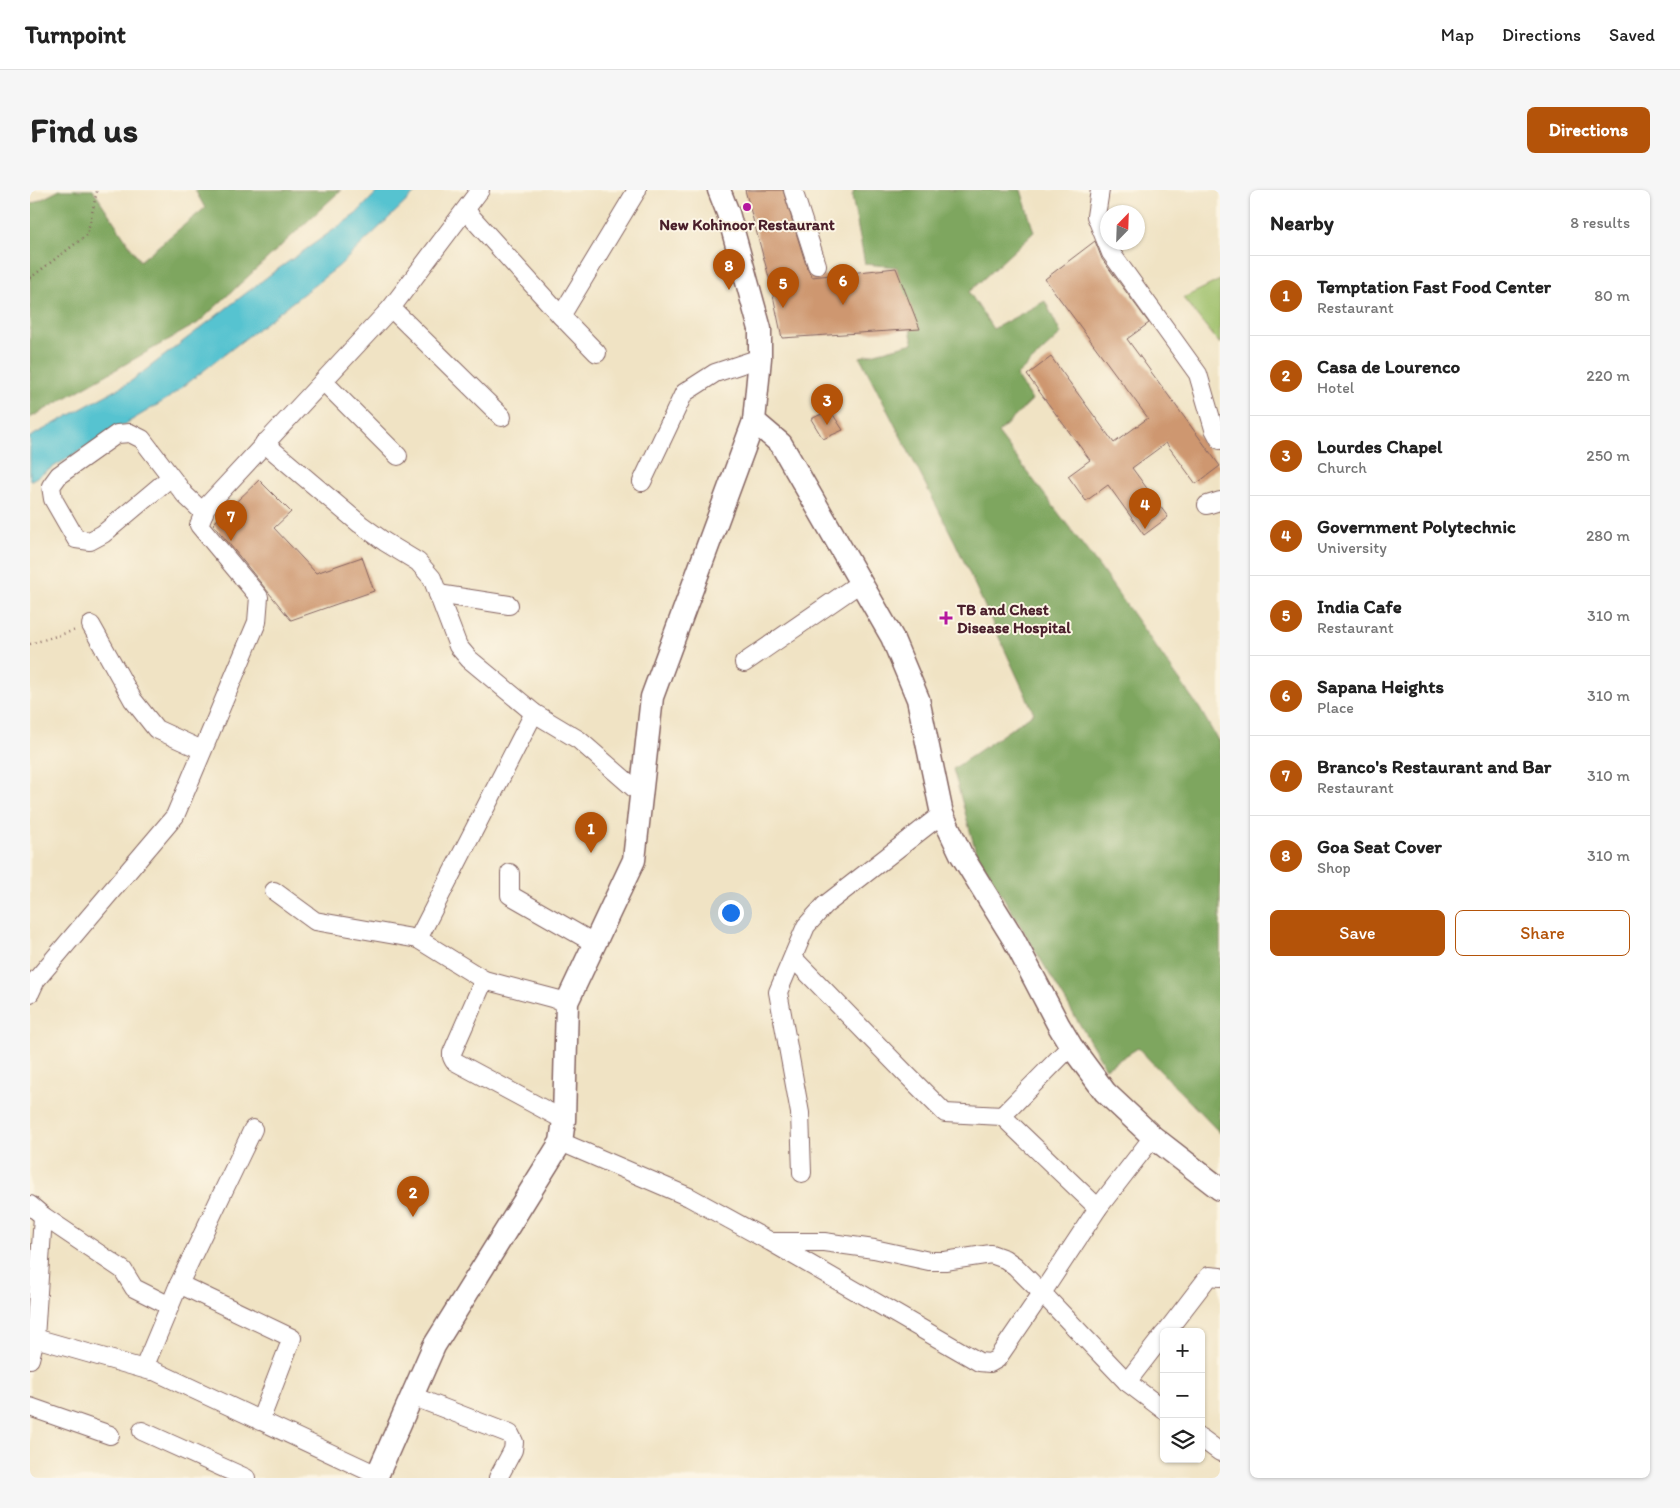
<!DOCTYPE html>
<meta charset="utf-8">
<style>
body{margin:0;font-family:Itim,sans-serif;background:#f6f6f6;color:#222}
.controls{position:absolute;right:15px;bottom:15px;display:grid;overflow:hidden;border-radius:8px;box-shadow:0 1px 4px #0004}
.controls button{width:45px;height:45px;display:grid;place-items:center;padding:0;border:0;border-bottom:1px solid #e0e0e0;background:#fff;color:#222;font:25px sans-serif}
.compass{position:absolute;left:1070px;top:15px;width:45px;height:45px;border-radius:50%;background:#fff;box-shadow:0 1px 4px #0004;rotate:23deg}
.you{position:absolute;left:700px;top:722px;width:18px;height:18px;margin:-12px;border:4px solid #fff;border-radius:50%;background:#1a73e8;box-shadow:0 0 0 8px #1a73e833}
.badge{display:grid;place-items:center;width:32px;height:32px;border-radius:50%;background:#b45309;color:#fff;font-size:16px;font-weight:700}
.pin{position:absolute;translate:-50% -41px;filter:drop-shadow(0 1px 2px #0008)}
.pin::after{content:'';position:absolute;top:26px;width:18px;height:15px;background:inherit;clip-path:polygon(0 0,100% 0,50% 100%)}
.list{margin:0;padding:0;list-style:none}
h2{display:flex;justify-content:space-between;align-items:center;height:65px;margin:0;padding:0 20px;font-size:21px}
h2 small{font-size:16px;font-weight:400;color:#767676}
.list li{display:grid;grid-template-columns:32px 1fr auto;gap:15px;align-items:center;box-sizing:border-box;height:80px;padding:0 20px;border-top:1px solid #e0e0e0}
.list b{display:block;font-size:19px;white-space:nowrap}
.list p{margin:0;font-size:16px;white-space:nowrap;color:#767676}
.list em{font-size:16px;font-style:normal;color:#767676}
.actions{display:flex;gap:10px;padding:15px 20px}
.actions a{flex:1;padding:11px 0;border:1px solid #b45309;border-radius:8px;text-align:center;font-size:18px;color:#b45309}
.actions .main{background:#b45309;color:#fff}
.icon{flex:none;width:28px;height:28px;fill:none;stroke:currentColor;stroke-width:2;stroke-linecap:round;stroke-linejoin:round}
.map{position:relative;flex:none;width:1190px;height:1288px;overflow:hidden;border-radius:8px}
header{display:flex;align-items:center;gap:30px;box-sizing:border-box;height:70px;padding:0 25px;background:#fff;border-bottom:1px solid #e0e0e0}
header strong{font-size:24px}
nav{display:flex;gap:28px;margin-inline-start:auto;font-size:18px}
.intro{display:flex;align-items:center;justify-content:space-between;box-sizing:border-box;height:120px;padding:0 30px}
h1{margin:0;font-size:35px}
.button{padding:12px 22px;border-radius:8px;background:#b45309;color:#fff;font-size:18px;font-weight:700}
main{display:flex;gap:30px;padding:0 30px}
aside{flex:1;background:#fff;border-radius:8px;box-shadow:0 1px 4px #0004}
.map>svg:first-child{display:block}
.green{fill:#9ec06a;stroke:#74704a}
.forest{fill:#7ea65e;stroke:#646244}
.water{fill:#57c3d0;stroke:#50717e}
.building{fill:#ce9770}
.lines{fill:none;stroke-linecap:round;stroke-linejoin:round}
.minor-casing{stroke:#846461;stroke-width:20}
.major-casing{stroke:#846461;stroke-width:25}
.path{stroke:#846461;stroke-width:2.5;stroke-dasharray:1 4;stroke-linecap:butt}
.minor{stroke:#fff;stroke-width:18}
.major{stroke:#fff;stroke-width:22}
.poi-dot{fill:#b5179e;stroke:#fcf5e5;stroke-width:2}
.labels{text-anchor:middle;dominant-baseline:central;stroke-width:4;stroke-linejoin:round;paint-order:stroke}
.poi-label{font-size:16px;font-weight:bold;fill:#4a1f2b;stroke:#fcf5e5}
</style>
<header>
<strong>Turnpoint</strong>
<nav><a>Map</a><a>Directions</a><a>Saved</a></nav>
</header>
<div class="intro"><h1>Find us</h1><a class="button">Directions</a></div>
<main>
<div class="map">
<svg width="1190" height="1288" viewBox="0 0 1190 1288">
<rect width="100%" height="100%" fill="#fcf5e5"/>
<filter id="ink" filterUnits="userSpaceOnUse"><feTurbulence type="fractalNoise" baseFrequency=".02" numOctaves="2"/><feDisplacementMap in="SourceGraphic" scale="10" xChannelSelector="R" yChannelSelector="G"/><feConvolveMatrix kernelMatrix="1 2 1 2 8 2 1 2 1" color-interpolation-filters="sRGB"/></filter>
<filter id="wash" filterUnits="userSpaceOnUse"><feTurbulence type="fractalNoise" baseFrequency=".0096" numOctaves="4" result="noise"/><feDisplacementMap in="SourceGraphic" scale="20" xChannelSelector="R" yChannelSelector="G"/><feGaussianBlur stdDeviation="1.12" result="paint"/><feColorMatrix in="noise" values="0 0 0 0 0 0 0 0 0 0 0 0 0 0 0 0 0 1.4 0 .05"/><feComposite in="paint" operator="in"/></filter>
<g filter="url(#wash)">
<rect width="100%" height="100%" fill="#f0e3c4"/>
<path class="green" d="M1190,90v64l-37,-46z"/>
<g class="forest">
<path d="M30,0h33l47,71 65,-53 -10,-18h146l-143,133 -168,95v-213z"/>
<path d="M824,0h167l13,42 -65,60 24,37 52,-28 16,33 -45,42 16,24 -34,33 102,135 100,141 20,35v389l-82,-85 -32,20 -130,-216 -23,-83 81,-56 -79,-171 -95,-185 53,-14 -16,-76 -32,-3 -13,-67z"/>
</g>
<path class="water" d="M349,0h39l-79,76 -172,133 -137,82v-44l100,-55 141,-108 85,-60z"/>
<g id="blocks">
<g class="building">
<path d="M715,0h38l24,78 5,9 84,-9 24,61 -138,9 -12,-57z"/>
<path d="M1065,51l7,18 47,64 -22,16 93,127 -24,18 -30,-41 -34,25 36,49 -24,18 -36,-50 -22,16 -18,-25 22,-16 -63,-85 24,-18 63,86 34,-25 -103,-139z"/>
<path d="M800,220l13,20 -20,9 -12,-20z"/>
<path d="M229,290l32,32 -17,16 42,45 46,-16 12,34 -83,29 -78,-96z"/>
</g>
</g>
</g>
<g filter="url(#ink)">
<use href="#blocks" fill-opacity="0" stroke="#846461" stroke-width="1"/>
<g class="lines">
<defs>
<g id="minor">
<path d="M763,0l24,75"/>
<path d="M1070,0l-4,26 15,37 87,121 16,55 6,11"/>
<path d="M436,21l95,105 36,37"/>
<path d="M361,118l111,109"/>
<path d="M531,126l76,-126"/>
<path d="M293,191l75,75"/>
<path d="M234,253l96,81 25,18 33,20 14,16 26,68 11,13 65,54 45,27 63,55"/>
<path d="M141,287l-68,57 -13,7 -14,-2 -23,-40 -2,-13 8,-11 58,-41 13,-1 12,6 43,56 19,18"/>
<path d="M612,292l42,-89 31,-20 45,-15"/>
<path d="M1177,315l13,-4"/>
<path d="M408,404l71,11"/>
<path d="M61,435l42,75 23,29 46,21"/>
<path d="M714,473l116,-80"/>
<path d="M504,523l-116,226 66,41 83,22"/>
<path d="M480,683v22l84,48"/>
<path d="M244,701l41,30 103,18"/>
<path d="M763,768l114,117 38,38 57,3 69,-70"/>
<path d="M454,790l-32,73v4l2,4 110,59"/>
<path d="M0,803l6,-13 139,-164 82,-194 2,-25 -60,-72 7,-18 185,-199 89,-118"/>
<path d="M972,926l96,92"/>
<path d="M223,939l-74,155 -33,79v4l231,108"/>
<path d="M1123,947l-55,71 -56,85 85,89 37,28"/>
<path d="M531,952l128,55 82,45h53l50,7 55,12h16l46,-7 14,5 10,7 27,27 -45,66 -7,4 -11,-1 -208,-120"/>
<path d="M772,983l-2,-60 -22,-121 28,-66 19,-21 117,-91"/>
<path d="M0,1015l13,11 -8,122"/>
<path d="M13,1026l80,54 11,18 36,18"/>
<path d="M149,1094l113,54 -32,83"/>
<path d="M1136,1142l43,-56 11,1"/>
<path d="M0,1169l5,-21 116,33"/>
<path d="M1097,1192l37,-48"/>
<path d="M382,1206l98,38 4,8 -1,8 -15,28"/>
<path d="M0,1217l80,28"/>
<path d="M112,1241l104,47"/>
<path d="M1171,1248l19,14"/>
</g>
<g id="major">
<path d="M689,0l9,23 32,116v29l-6,63 27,23 111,193 26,62 24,115 19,40 52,84 46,88 12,20 34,46 48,45 67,52"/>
<path d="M346,1288l58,-132 127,-204 3,-22 3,-118 67,-142 18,-163 102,-276"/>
</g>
</defs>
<use href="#minor" class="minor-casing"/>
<use href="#major" class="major-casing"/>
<g class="path">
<path d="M0,88l57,-43 10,-44 2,-1"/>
<path d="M0,454l46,-14"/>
</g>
<use href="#minor" class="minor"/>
<use href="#major" class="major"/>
</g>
</g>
<g class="poi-dot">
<circle cx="717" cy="17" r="5"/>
<path d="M913.5 420.5h5v5h5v5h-5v5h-5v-5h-5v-5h5z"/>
</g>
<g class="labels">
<g class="poi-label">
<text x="717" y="34">New Kohinoor Restaurant</text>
<text x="927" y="419" text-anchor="start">TB and Chest<tspan x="927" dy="18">Disease Hospital</tspan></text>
</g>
</g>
</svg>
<div class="controls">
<button>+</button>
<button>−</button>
<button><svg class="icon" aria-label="layers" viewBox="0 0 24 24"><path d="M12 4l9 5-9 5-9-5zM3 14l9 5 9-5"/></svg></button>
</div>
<svg class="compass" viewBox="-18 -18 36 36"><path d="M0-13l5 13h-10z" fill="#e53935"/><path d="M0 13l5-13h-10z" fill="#767676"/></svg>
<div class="you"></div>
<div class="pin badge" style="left:561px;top:663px">1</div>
<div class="pin badge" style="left:383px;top:1027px">2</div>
<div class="pin badge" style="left:797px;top:235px">3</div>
<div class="pin badge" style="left:1115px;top:339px">4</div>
<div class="pin badge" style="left:753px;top:118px">5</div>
<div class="pin badge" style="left:813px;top:115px">6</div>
<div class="pin badge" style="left:201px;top:351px">7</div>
<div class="pin badge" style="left:699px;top:100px">8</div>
</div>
<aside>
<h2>Nearby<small>8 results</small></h2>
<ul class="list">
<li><span class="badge">1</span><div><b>Temptation Fast Food Center</b><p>Restaurant</p></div><em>80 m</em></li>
<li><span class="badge">2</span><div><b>Casa de Lourenco</b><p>Hotel</p></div><em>220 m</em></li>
<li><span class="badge">3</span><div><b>Lourdes Chapel</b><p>Church</p></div><em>250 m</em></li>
<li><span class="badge">4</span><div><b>Government Polytechnic</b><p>University</p></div><em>280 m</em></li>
<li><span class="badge">5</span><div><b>India Cafe</b><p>Restaurant</p></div><em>310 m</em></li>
<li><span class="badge">6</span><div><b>Sapana Heights</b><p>Place</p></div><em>310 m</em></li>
<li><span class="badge">7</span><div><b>Branco's Restaurant and Bar</b><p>Restaurant</p></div><em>310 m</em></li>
<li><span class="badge">8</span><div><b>Goa Seat Cover</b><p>Shop</p></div><em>310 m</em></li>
</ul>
<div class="actions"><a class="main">Save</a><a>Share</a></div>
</aside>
</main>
